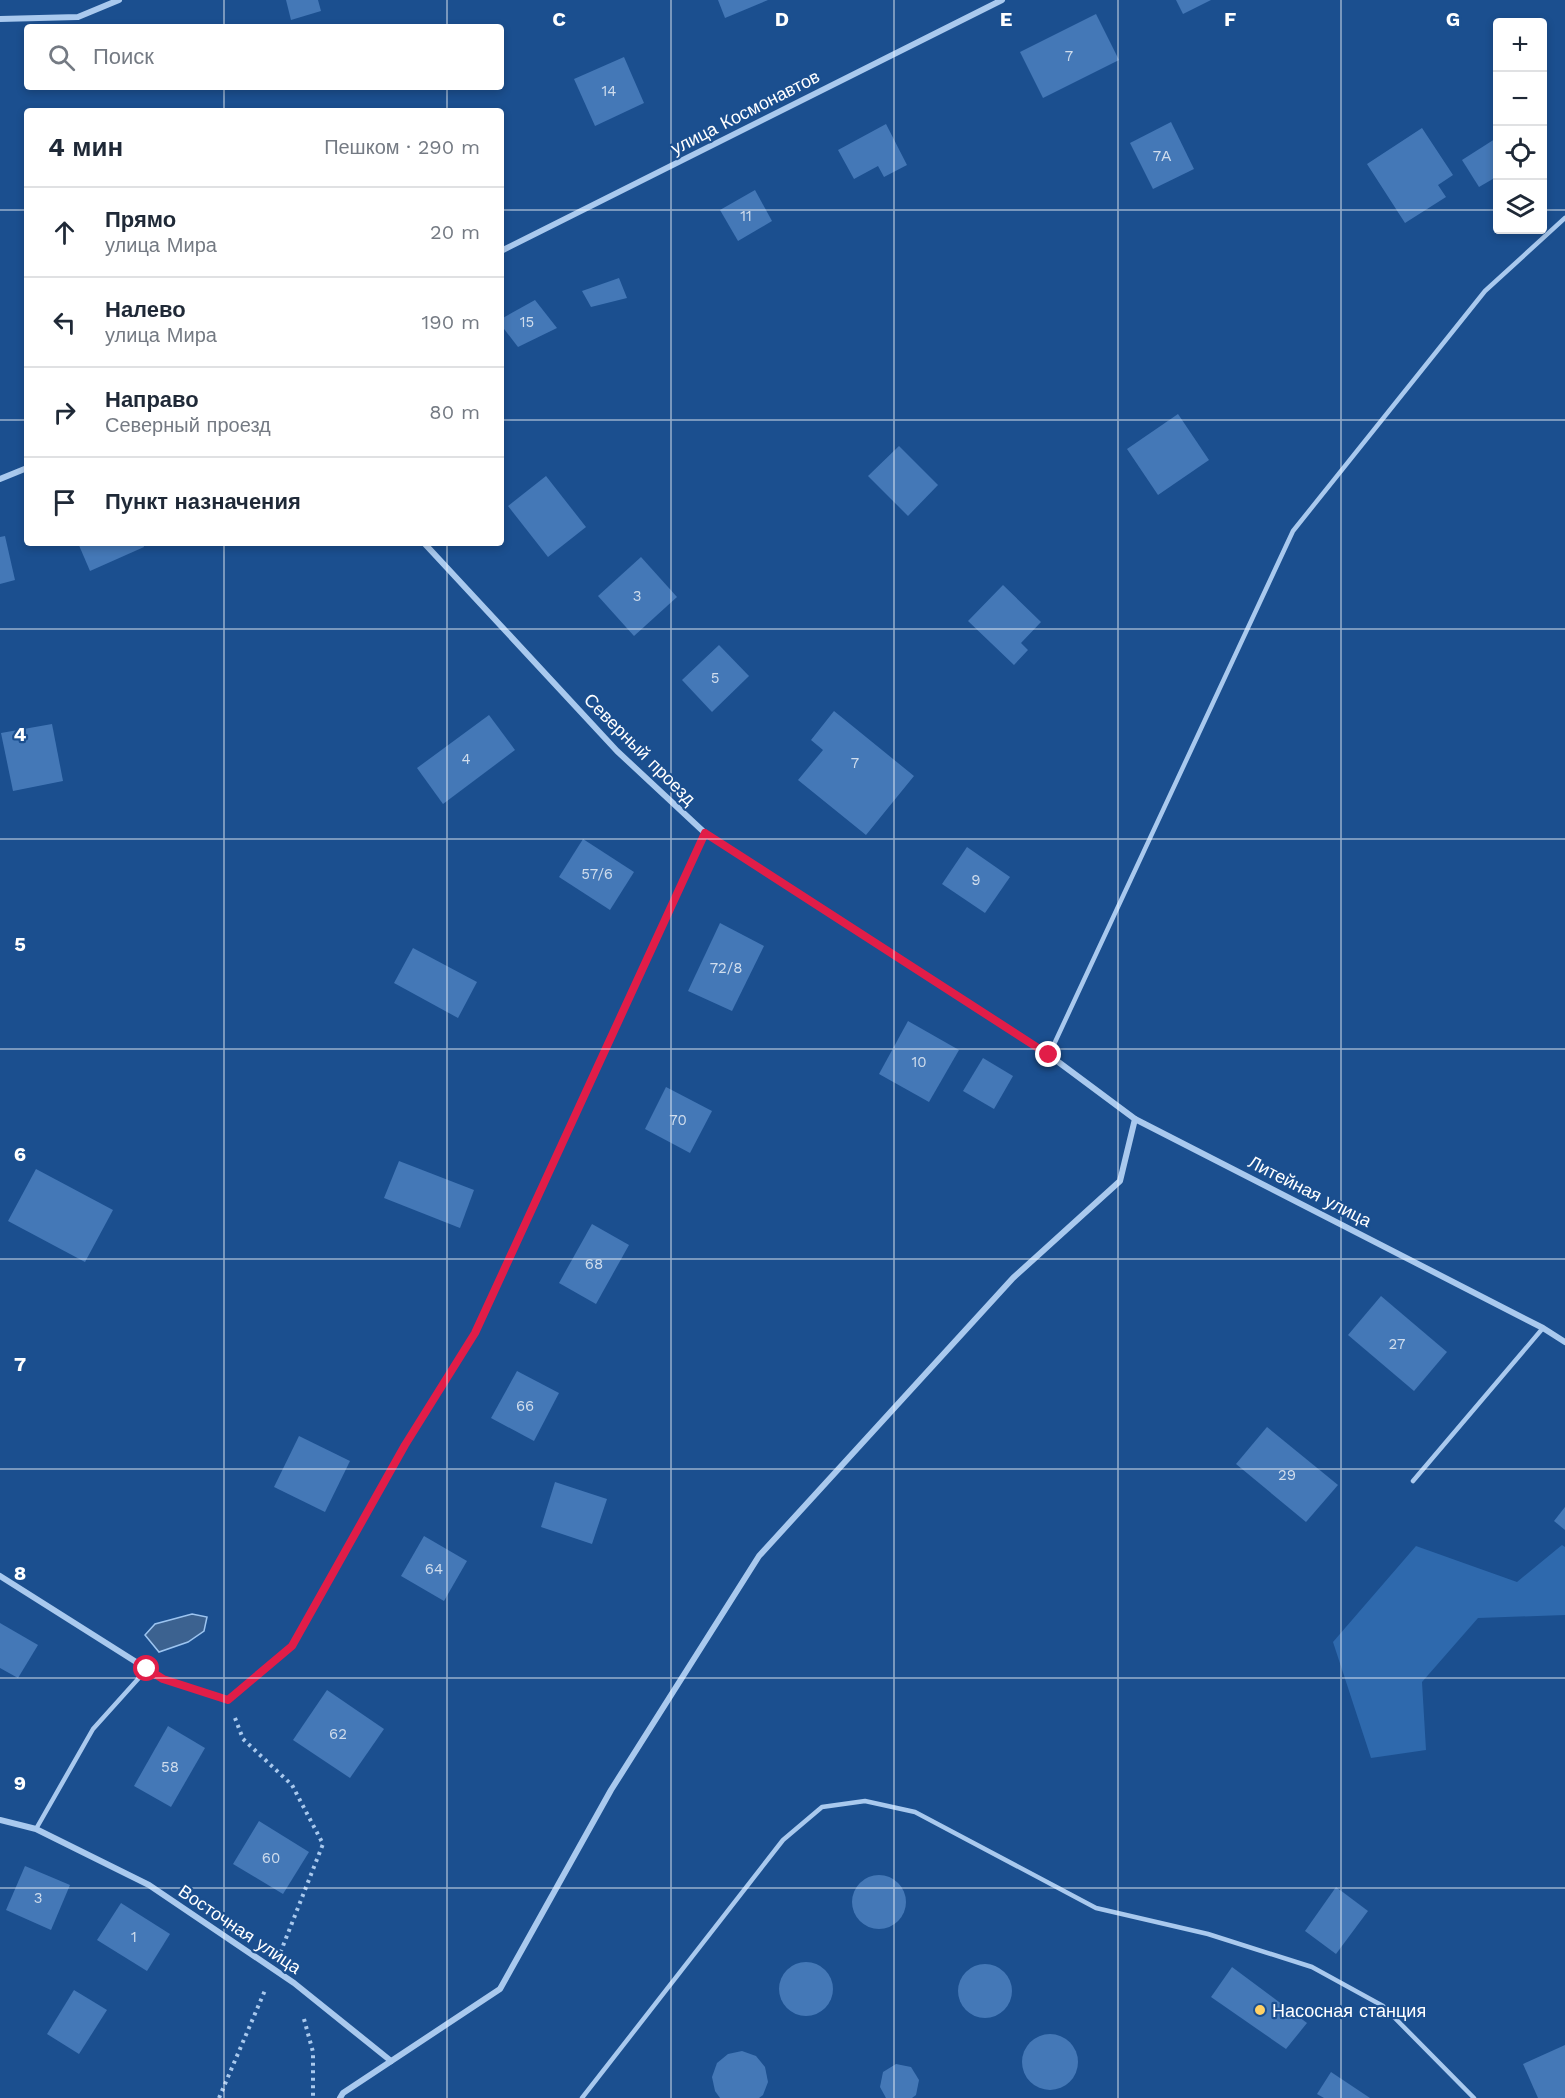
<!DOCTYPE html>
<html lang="ru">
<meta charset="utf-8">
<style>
body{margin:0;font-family:"Work Sans",sans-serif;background:#f2f2f3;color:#1f2937}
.controls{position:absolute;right:18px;top:18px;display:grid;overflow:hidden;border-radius:6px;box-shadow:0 3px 9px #0003}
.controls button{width:54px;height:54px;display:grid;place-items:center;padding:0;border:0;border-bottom:2px solid #e0e1e3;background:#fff;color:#1f2937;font:30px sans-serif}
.stop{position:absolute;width:18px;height:18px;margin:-14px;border:4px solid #e11d48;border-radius:50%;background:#fff}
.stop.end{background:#e11d48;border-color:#fff;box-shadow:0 2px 6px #0008}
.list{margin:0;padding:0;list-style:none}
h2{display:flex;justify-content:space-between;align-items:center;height:78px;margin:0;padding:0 24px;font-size:26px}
h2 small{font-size:20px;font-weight:400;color:#747a83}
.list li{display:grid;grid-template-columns:39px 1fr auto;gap:18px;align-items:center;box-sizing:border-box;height:90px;padding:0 24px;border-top:2px solid #e0e1e3}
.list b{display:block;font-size:22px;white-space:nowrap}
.list p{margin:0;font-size:20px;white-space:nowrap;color:#747a83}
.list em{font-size:20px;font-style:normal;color:#747a83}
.icon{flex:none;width:33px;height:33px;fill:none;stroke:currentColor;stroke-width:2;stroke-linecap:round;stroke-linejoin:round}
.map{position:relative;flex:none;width:1565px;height:2098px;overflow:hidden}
.search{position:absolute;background:#fff;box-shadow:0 3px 9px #0003;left:24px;top:24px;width:480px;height:66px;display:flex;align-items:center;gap:15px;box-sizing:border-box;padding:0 21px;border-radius:6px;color:#747a83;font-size:22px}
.panel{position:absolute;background:#fff;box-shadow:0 3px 9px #0003;left:24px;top:108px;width:480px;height:438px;border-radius:6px}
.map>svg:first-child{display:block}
.green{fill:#2e69ad}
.water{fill:#3c6290;stroke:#9cc4f0;stroke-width:1.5}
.building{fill:#4478b7}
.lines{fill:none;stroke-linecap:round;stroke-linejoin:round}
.path{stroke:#a9c9ee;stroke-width:4;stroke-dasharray:3 4.5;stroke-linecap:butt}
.lane{stroke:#a9c9ee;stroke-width:4.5}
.street{stroke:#a9c9ee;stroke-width:6}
.route{stroke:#e11d48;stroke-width:8}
.grid{fill:none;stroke:#fff;stroke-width:1.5;stroke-opacity:0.55}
.poi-dot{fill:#ffd166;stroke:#1b4f8f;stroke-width:2}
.labels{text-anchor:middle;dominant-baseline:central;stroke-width:4.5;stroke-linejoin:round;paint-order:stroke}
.number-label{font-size:15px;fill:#d0dded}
.street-label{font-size:18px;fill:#fff;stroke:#1b4f8f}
.poi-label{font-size:18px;fill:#fff;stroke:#1b4f8f;text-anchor:start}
.grid-label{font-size:20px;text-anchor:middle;font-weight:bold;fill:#fff;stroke:#1b4f8f;stroke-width:4.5;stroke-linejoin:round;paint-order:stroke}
</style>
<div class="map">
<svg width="1565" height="2098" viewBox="0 0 1565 2098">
<rect width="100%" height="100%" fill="#1b4f8f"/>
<path class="green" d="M1562,1545l3,2v68l-87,3 -56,64 4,68 -55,8 -38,-116 83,-96 101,36z"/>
<path class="water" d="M192,1614l15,3 -3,14 -16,11 -29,10 -14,-17 10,-11z"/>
<g class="building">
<path d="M286,0h32l3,11 -30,9z"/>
<path d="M718,0h50l-43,18z"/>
<path d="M1176,0h35l-28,14z"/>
<path d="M1096,14l23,46 -76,38 -23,-46z"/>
<path d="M624,57l20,46 -49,23 -21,-47z"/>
<path d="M1171,122l23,47 -41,20 -23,-46z"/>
<path d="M886,124l21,41 -23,12 -6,-11 -24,13 -16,-29z"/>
<path d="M1422,128l31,47 -15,10 8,12 -41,26 -38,-59z"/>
<path d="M1498,137v39l-19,11 -17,-27z"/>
<path d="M755,190l17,31 -34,20 -18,-31z"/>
<path d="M619,278l8,20 -36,9 -9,-16z"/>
<path d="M535,300l22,28 -39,19 -17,-22v-6z"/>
<path d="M1178,414l31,46 -51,35 -31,-46z"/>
<path d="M899,446l39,39 -30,31 -40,-40z"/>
<path d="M546,476l40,51 -38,30 -40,-51z"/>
<path d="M5,536l10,44 -15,4v-47z"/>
<path d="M78,543h65l1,4 -54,24z"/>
<path d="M641,557l36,40 -43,39 -36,-40z"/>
<path d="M1003,585l38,37 -20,21 7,7 -14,15 -46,-44z"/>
<path d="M719,645l30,31 -37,36 -30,-32z"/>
<path d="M834,711l80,65 -48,59 -68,-55 25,-30 -12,-10z"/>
<path d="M489,715l26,35 -72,54 -26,-36z"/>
<path d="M52,724l11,57 -50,10 -12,-58z"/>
<path d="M583,839l51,33 -24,38 -51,-33z"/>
<path d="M967,847l43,30 -25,36 -43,-29z"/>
<path d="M720,923l44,23 -32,65 -44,-20z"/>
<path d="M413,948l64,34 -19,36 -64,-35z"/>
<path d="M908,1021l51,29 -30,52 -50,-28z"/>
<path d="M983,1058l30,18 -19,33 -31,-18z"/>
<path d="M666,1087l46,24 -22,42 -45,-24z"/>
<path d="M399,1161l75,29 -14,38 -76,-30z"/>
<path d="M36,1169l77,41 -28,52 -77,-41z"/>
<path d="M592,1224l37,21 -33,59 -37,-21z"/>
<path d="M1381,1296l66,56 -33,39 -66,-56z"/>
<path d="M517,1371l42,22 -25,48 -43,-23z"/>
<path d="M1267,1427l71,58 -32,37 -70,-58z"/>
<path d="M299,1436l51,25 -25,51 -51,-25z"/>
<path d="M555,1482l52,17 -15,45 -51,-17z"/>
<path d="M1565,1507v23l-11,-9z"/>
<path d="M424,1536l43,25 -23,40 -43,-25z"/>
<path d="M0,1623l38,22 -20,33 -18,-10z"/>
<path d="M327,1690l57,39 -34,49 -57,-38z"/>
<path d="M168,1726l37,22 -34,59 -37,-21z"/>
<path d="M259,1821l50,31 -26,42 -50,-30z"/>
<path d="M25,1866l45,19 -19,45 -45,-20z"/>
<circle cx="879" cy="1902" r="27"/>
<path d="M1336,1887l32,24 -32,43 -31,-23z"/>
<path d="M121,1903l49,31 -23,37 -50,-31z"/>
<circle cx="806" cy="1989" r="27"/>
<circle cx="985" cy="1991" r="27"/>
<path d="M1232,1967l75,56 -21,26 -75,-52z"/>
<path d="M74,1990l33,20 -28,44 -32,-20z"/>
<circle cx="1050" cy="2062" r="28"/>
<path d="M1565,2045v53h-27l-15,-34z"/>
<path d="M742,2051l14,5 9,11 3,15 -5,13 -4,3h-39l-5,-7 -3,-14 5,-14 11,-9z"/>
<path d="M896,2064l15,3 8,13 -3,15 -4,3h-26l-6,-11 3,-15z"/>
<path d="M1331,2072l39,26h-46l-7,-4z"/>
</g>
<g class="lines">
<g class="path">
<path d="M235,1718l8,21 49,46 31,59 -42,107"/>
<path d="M304,2019l9,33v46"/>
<path d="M219,2098l47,-110"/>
</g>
<g class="lane">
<path d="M1049,1055l244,-524 192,-240 80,-73"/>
<path d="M1413,1481l130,-153"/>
<path d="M36,1829l57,-100 54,-60"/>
<path d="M582,2098l201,-258 39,-33 43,-6 50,11 181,96 112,26 104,33 71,39 91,92"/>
</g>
<g class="street">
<path d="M0,19l78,-2 41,-17"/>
<path d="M501,251l501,-251"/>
<path d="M0,479l27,-11"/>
<path d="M424,543l193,208 88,82 344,222 86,64 408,209 22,14"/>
<path d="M0,1576l163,103 65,21 64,-54 113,-201 70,-112 230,-500"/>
<path d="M0,1820l36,9 113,56 145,98 97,78"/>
<path d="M340,2098l3,-5 157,-104 111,-199 148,-234 254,-278 107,-97 15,-62"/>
</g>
</g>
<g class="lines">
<path class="route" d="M147,1669l16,10 65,21 64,-54 113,-201 70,-112 230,-500 344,222"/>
</g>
<path class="grid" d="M224,0v27M447,0v27M671,0v2098M894,0v2098M1118,0v2098M1341,0v2098M224,87v24M447,87v24M0,210h27M501,210h997M1542,210h23M0,420h27M501,420h1064M224,543v1555M447,543v1555M0,629h1565M0,839h1565M0,1049h1565M0,1259h1565M0,1469h1565M0,1678h1565M0,1888h1565"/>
<circle class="poi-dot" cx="1260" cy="2010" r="6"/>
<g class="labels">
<g class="number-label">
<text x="1069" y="56">7</text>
<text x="609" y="91">14</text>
<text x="1162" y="156">7А</text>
<text x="746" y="216">11</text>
<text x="527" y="322">15</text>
<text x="637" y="596">3</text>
<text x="715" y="678">5</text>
<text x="466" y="759">4</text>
<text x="855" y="763">7</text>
<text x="597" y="874">57/6</text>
<text x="976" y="880">9</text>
<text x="726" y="968">72/8</text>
<text x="919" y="1062">10</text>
<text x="678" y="1120">70</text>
<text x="594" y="1264">68</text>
<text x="1397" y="1344">27</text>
<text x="525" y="1406">66</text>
<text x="1287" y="1475">29</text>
<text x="434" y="1569">64</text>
<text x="338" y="1734">62</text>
<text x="170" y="1767">58</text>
<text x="271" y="1858">60</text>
<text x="38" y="1898">3</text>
<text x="134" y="1937">1</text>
</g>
<g class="street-label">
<text transform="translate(745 112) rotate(-27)">улица Космонавтов</text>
<text transform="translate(640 749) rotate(45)">Северный проезд</text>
<text transform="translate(1310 1191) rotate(27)">Литейная улица</text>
<text transform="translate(240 1929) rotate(34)">Восточная улица</text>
</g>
<g class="poi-label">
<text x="1272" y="2010">Насосная станция</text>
</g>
</g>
<g class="grid-label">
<text x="559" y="26">C</text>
<text x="782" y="26">D</text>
<text x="1006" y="26">E</text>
<text x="1230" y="26">F</text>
<text x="1453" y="26">G</text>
<text x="20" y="741">4</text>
<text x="20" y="951">5</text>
<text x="20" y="1161">6</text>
<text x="20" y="1371">7</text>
<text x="20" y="1580">8</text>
<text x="20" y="1790">9</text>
</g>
</svg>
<div class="controls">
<button>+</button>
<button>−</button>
<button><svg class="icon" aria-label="locate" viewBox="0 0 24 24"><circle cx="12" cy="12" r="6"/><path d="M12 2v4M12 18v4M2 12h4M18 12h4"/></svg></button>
<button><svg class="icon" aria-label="layers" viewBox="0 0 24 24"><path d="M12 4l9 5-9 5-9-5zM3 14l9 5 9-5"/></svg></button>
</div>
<div class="stop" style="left:147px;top:1669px"></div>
<div class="stop end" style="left:1049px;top:1055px"></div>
<div class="search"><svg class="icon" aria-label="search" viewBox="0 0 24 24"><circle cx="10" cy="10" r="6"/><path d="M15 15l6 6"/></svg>Поиск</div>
<section class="panel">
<h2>4 мин<small>Пешком · 290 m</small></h2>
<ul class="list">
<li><svg class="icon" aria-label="ahead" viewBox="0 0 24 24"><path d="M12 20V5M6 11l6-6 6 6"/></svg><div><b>Прямо</b><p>улица Мира</p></div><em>20 m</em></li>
<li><svg class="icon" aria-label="left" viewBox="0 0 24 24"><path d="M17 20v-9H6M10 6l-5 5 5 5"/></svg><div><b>Налево</b><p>улица Мира</p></div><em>190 m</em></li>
<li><svg class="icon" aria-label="right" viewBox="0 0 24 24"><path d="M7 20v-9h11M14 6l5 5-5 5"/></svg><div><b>Направо</b><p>Северный проезд</p></div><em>80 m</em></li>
<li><svg class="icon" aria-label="arrive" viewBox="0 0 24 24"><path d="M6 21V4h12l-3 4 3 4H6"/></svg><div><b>Пункт назначения</b></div></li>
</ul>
</section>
</div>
